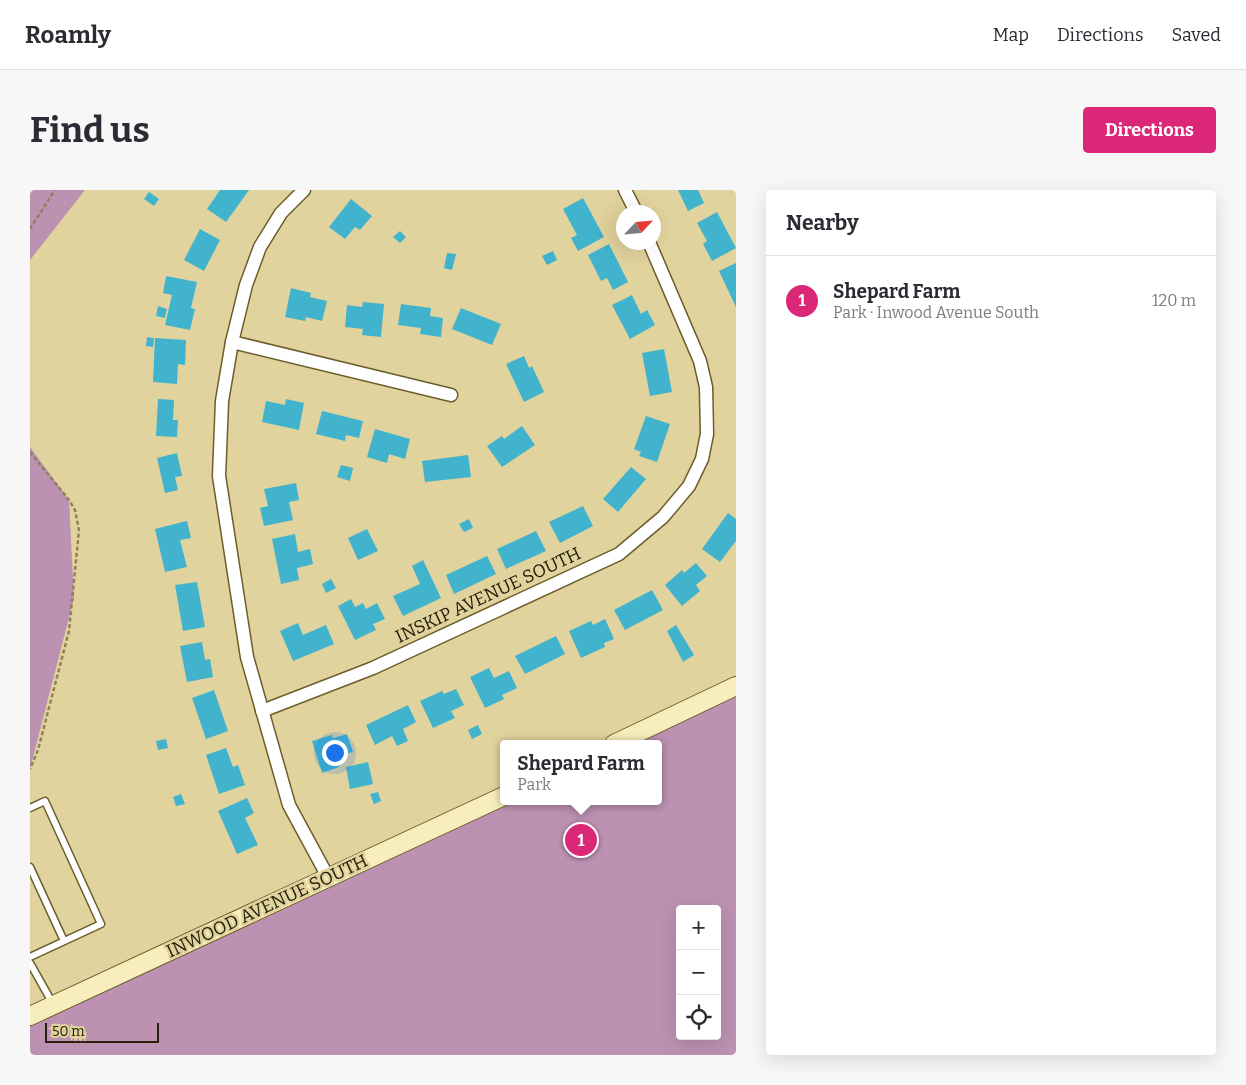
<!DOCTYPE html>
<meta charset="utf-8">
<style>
body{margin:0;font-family:Bitter,serif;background:#f7f7f7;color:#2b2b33}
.controls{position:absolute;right:15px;bottom:15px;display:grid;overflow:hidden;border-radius:5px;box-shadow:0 5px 20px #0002}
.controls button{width:45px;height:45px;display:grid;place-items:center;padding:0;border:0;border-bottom:1px solid #e1e1e2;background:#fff;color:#2b2b33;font:25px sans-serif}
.compass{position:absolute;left:586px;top:15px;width:45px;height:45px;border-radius:50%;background:#fff;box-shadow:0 5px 20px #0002;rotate:64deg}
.scale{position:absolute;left:15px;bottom:12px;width:114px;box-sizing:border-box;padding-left:5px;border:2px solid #25200b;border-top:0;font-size:14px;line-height:18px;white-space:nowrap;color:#25200b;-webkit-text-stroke:4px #e1d39d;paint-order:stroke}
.you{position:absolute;left:304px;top:562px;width:18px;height:18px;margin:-12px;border:4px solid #fff;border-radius:50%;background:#1a73e8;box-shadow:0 0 0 8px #1a73e833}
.badge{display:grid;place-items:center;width:32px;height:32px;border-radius:50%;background:#db2777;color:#fff;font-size:16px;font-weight:700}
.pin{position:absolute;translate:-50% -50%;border:2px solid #fff;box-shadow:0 1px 5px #0006}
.popup{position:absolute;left:470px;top:550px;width:162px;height:65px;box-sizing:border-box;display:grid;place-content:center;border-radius:5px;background:#fff;filter:drop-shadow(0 1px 4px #0005);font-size:16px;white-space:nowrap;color:#7c7c81}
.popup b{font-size:19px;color:#2b2b33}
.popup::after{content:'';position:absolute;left:50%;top:100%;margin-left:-10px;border:10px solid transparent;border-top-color:#fff}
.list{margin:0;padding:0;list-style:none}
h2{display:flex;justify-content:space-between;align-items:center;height:65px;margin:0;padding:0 20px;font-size:21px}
h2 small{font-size:16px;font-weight:400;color:#7c7c81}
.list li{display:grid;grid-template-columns:32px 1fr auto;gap:15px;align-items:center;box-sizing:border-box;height:90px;padding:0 20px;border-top:1px solid #e1e1e2}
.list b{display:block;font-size:19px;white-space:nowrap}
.list p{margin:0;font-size:16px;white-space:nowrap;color:#7c7c81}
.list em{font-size:16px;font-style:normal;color:#7c7c81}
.icon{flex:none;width:28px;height:28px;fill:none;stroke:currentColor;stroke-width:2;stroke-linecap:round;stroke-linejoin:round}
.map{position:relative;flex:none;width:706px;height:865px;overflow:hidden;border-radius:5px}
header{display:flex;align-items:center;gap:30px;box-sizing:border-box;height:70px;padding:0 25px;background:#fff;border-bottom:1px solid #e1e1e2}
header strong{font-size:24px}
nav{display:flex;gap:28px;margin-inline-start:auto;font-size:18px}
.intro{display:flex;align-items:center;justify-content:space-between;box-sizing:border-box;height:120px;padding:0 30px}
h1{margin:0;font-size:35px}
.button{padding:12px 22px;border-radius:5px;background:#db2777;color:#fff;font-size:18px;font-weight:700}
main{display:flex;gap:30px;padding:0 30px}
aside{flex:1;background:#fff;border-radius:5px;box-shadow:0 5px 20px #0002}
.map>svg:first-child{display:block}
.green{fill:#bc91b1;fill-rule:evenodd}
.building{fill:#41b3cc}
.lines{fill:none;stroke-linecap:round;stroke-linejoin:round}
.lane-casing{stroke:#6b5e2b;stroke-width:9}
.street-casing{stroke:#6b5e2b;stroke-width:15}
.secondary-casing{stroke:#6b5e2b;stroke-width:20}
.path{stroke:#8c825b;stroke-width:2.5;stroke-dasharray:4 2.5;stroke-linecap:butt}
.lane{stroke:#fff;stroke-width:6}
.street{stroke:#fff;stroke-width:12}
.secondary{stroke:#f8eebd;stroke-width:18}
.labels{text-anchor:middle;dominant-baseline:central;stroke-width:5;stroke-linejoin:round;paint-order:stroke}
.street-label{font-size:18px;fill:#25200b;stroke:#e1d39d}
</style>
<header>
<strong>Roamly</strong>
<nav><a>Map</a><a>Directions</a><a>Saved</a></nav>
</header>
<div class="intro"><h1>Find us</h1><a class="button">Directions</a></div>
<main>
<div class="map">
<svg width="706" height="865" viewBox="0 0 706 865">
<rect width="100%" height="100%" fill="#e1d39d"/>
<g class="green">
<path d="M0,0h55l-55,70z"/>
<path d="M0,257l39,53 5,98 -44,171z"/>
<path d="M706,505v360h-706v-30l480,-224h148v-57h-25zM650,719h37v127h-37z"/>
</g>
<g class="building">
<path d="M190,0h29l-23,32 -19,-13z"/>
<path d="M648,0h20l6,13 -16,8z"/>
<path d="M119,2l10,7 -5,7 -10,-7z"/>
<path d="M553,8l21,39 -26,14 -7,-13 6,-3 -14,-26z"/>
<path d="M321,9l21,17 -12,14 -5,-3 -10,12 -16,-12z"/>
<path d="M687,22l19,36 -24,13 -9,-17 4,-3 -10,-18z"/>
<path d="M170,39l20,11 -16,31 -20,-11z"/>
<path d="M370,41l6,6 -6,6 -7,-6z"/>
<path d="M579,54l19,38 -15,8 -6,-12 -6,3 -13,-26z"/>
<path d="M523,61l4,9 -10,5 -5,-9z"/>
<path d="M417,63l9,1 -4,16 -8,-2z"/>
<path d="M706,73v44l-17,-36z"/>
<path d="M136,86l31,6 -6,26 4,1 -5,21 -25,-5 7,-30 -9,-2z"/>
<path d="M261,98l20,5 -1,4 17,4 -5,20 -16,-4 -1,4 -20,-4z"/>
<path d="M602,105l9,19 6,-4 8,15 -25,14 -18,-34z"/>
<path d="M333,112l21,2 -3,33 -19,-2 1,-6 -18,-2 2,-22 15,2z"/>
<path d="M371,114l30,4 -1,8 13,2 -2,19 -21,-3 1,-6 -23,-3z"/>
<path d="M128,116l9,3 -2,9 -9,-2z"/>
<path d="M431,118l40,16 -9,21 -40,-16z"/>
<path d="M117,147l7,1 -1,9 -7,-1z"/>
<path d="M125,148l31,2 -1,25 -7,-1 -1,20 -24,-2z"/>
<path d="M634,159l8,43 -22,4 -8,-43z"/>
<path d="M494,166l5,12 3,-2 12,26 -20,10 -18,-38z"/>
<path d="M128,209l16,1 -1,20h5l-1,17 -21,-1z"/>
<path d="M256,209l18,4 -5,27 -37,-8 4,-21 19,4z"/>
<path d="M292,221l41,10 -4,17 -13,-3 -1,6 -29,-7z"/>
<path d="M616,226l24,8 -13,38 -18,-6 2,-4 -7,-3z"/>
<path d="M492,236l13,19 -33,22 -15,-21 15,-10 2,3z"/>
<path d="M345,239l35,10 -5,20 -16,-5 -2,9 -20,-6z"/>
<path d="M147,263l5,23 -7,1 3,13 -13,3 -8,-35z"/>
<path d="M438,265l3,22 -46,5 -3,-21z"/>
<path d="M311,275l12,3 -3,13 -13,-4z"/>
<path d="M601,277l15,12 -28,33 -15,-13z"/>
<path d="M266,293l3,17 -10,2 4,18 -29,6 -4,-18 8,-2 -4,-17z"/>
<path d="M553,316l10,20 -33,17 -11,-21z"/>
<path d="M698,323l8,6v22l-16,21 -18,-13z"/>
<path d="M439,329l4,9 -9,4 -5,-8z"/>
<path d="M157,331l4,17 -11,2 7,27 -22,5 -10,-43z"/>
<path d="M337,339l11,22 -20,9 -10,-22z"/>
<path d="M506,341l10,20 -40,18 -9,-20z"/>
<path d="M265,344l3,18 12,-3 3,15 -16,4 2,12 -18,4 -9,-45z"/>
<path d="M457,366l9,18 -42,20 -8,-19z"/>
<path d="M393,370l18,38 -38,18 -10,-20 27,-12 -8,-18z"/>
<path d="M666,373l11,13 -11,9 4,6 -18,15 -17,-21 17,-15 2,3z"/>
<path d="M301,389l5,9 -10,5 -4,-9z"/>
<path d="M167,392l8,45 -22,4 -8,-46z"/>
<path d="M622,400l11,20 -38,20 -11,-20z"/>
<path d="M321,409l4,8 8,-4 3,6 11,-6 8,16 -12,5 3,6 -21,10 -17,-34z"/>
<path d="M575,429l9,20 -10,4 1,4 -24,11 -12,-27 22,-10 2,4z"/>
<path d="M268,433l5,12 23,-10 8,19 -41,17 -13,-30z"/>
<path d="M646,435l18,30 -11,7 -16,-31z"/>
<path d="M526,446l9,18 -40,20 -10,-18z"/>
<path d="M172,452l3,18 5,-1 3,18 -26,5 -7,-36z"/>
<path d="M459,478l5,10 15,-7 8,17 -15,7 2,4 -19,9 -15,-31z"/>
<path d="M426,499l8,16 -13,6 4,7 -22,10 -13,-27 22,-10 2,3z"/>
<path d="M184,500l14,41 -22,8 -14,-41z"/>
<path d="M378,515l8,17 -13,7 5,12 -11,5 -5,-10 -17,9 -9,-20z"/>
<path d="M448,535l4,9 -10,5 -4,-9z"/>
<path d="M317,544l6,18 -18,5 4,10 -17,6 -10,-32 20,-6 1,3z"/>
<path d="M136,549l2,9 -10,2 -2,-9z"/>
<path d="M196,558l7,19 5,-2 7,20 -26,9 -13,-39z"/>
<path d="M338,572l5,22 -23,5 -4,-22z"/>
<path d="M348,602l3,9 -7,3 -4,-10z"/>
<path d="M151,604l4,10 -9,2 -3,-9z"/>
<path d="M217,608l7,15 -9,5 13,27 -21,9 -19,-43z"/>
</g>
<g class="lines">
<defs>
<g id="lane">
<path d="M0,618l15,-7 56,123 -71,33"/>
<path d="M0,677l34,74"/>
<path d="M0,773l23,41"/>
</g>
<g id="street">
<path d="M274,0l-23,23 -21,34 -14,38 -14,57 -10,59 -3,75 28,181 42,148 39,72"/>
<path d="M595,0l11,22"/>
<path d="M202,152l219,53"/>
<path d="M232,521l111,-43 246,-114 44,-37 26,-31 13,-27 5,-25 -1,-47 -6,-26 -51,-119"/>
</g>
<g id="secondary">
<path d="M584,554l122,-58"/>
<path d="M0,826l474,-220"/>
</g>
</defs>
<use href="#lane" class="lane-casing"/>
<use href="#street" class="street-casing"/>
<use href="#secondary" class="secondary-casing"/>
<g class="path">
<path d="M0,39l25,-39"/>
<path d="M0,262l39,48 6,10 4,20 -10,101 -31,119 -8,19"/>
</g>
<use href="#lane" class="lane"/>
<use href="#street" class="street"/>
<use href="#secondary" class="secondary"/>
</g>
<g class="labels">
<g class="street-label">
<text transform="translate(458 405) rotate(-25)">INSKIP AVENUE SOUTH</text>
<text transform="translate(237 716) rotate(-25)">INWOOD AVENUE SOUTH</text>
</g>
</g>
</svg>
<div class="controls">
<button>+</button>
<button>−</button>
<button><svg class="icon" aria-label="locate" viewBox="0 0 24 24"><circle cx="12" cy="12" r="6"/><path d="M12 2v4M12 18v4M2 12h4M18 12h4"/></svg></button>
</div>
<svg class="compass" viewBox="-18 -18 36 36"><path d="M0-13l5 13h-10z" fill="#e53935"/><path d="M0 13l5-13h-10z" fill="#7c7c81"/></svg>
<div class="scale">50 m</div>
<div class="you"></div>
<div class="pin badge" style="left:551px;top:650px">1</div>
<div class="popup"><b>Shepard Farm</b>Park</div>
</div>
<aside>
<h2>Nearby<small></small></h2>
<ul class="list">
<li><span class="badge">1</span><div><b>Shepard Farm</b><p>Park · Inwood Avenue South</p></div><em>120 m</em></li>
</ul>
</aside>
</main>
